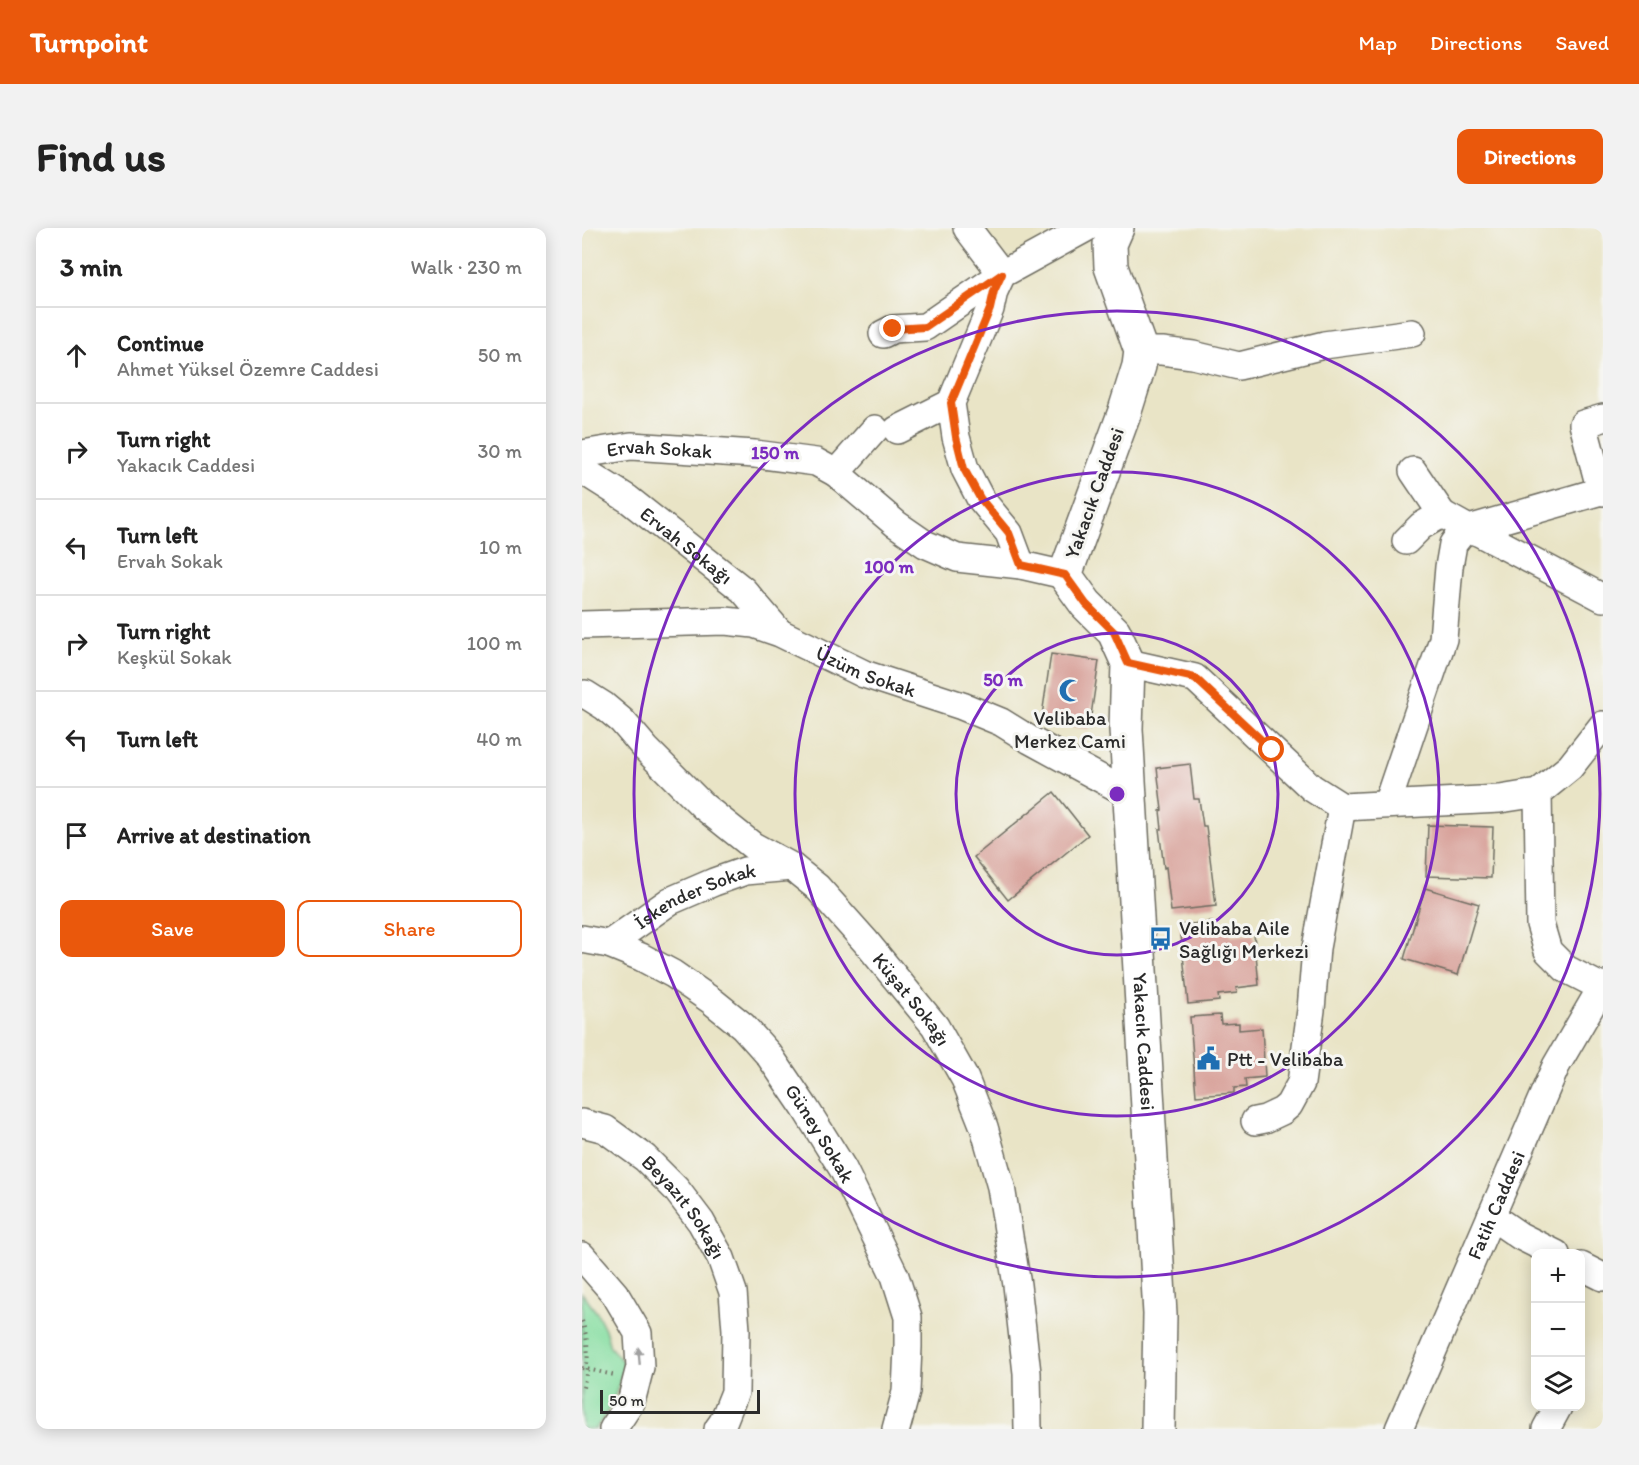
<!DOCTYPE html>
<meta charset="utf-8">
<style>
body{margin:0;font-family:Itim,sans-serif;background:#f2f2f2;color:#222}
.controls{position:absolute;right:18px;bottom:18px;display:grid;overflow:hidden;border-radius:12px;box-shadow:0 3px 15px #0003}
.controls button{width:54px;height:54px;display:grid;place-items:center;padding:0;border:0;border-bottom:2px solid #e0e0e0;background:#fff;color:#222;font:30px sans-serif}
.scale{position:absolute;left:18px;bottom:15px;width:160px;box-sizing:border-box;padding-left:6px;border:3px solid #2b2b2b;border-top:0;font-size:16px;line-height:21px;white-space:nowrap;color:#2b2b2b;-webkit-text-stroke:4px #f6f6f2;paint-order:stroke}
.stop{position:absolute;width:18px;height:18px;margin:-14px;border:4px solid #ea580c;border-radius:50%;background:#fff}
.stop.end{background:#ea580c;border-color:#fff;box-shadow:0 2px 6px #0008}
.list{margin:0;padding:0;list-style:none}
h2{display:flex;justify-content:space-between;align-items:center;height:78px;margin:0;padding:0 24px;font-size:26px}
h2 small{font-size:20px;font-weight:400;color:#767676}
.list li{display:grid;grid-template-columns:39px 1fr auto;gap:18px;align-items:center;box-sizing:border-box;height:96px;padding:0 24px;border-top:2px solid #e0e0e0}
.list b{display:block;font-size:22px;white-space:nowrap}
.list p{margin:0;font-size:20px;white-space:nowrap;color:#767676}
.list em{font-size:20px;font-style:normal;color:#767676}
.actions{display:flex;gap:12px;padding:18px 24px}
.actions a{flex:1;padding:14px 0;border:2px solid #ea580c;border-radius:12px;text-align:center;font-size:21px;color:#ea580c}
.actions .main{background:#ea580c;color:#fff}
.icon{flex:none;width:33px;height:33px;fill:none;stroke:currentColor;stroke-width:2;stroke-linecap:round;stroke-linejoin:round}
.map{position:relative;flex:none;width:1021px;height:1201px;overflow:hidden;border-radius:12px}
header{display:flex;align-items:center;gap:36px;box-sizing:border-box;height:84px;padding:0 30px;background:#ea580c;color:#fff}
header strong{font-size:28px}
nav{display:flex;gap:33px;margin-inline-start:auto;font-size:21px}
.intro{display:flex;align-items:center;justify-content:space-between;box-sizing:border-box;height:144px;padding:0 36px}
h1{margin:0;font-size:42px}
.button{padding:15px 27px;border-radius:12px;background:#ea580c;color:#fff;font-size:21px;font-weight:700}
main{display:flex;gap:36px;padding:0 36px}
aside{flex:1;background:#fff;border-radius:12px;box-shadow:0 3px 15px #0003}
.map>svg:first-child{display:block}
.green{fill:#87dea2;stroke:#598466;stroke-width:1.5}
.building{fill:#d59a92}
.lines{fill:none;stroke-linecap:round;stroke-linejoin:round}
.minor-casing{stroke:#6e6c61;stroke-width:30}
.major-casing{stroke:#6e6c61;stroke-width:36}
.path{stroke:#6e6c61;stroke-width:4;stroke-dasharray:1.5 4.5;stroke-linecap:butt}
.minor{stroke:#fff;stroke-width:27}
.major{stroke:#fff;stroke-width:33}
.oneway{fill:#a0a0a0}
.route{stroke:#ea580c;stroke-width:8}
.ring{fill:none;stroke:#7b2cbf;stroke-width:3}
.labels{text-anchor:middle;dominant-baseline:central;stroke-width:6;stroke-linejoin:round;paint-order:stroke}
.street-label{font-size:20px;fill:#2b2b2b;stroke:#f6f6f2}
.poi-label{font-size:20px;fill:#2b2b2b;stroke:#f6f6f2;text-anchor:start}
.centre{fill:#7b2cbf;stroke:#f6f6f2;stroke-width:3}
.ring-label{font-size:18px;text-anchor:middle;font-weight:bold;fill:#7b2cbf;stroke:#f6f6f2;stroke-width:6;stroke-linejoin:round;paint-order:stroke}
</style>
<header>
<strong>Turnpoint</strong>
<nav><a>Map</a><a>Directions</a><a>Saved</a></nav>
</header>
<div class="intro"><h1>Find us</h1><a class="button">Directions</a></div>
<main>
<aside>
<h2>3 min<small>Walk · 230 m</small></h2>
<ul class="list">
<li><svg class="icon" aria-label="ahead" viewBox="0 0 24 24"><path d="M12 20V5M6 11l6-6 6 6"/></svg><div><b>Continue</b><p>Ahmet Yüksel Özemre Caddesi</p></div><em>50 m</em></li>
<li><svg class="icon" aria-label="right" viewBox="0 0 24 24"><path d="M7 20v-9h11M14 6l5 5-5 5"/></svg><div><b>Turn right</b><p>Yakacık Caddesi</p></div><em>30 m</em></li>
<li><svg class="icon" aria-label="left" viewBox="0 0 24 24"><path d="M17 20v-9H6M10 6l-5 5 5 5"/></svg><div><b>Turn left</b><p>Ervah Sokak</p></div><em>10 m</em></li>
<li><svg class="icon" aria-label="right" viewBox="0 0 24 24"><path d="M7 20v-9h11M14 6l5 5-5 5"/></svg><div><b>Turn right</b><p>Keşkül Sokak</p></div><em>100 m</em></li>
<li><svg class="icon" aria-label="left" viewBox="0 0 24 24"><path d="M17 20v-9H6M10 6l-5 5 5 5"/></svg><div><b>Turn left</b></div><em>40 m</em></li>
<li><svg class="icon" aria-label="arrive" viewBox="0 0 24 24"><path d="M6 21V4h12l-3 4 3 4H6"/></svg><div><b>Arrive at destination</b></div></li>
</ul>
<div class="actions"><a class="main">Save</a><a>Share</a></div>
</aside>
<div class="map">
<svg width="1021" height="1201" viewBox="0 0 1021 1201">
<rect width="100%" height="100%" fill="#f6f6f2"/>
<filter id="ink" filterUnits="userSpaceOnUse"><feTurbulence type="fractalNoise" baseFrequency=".0167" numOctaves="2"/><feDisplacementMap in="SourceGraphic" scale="12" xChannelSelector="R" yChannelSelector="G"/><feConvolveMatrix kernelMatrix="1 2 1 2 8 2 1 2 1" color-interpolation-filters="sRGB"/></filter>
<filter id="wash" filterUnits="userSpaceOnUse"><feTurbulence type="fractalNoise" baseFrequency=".008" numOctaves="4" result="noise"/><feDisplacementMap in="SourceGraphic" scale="24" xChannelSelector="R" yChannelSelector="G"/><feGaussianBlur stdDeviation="1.35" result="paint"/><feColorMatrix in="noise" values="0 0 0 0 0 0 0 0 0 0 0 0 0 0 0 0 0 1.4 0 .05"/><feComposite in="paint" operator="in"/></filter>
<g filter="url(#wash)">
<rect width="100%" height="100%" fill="#e9e4c6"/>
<path class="green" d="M0,1065l15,20 8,16 5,18 14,16c-5,25 -12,46 -29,66h-13z"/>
<g id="blocks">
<g class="building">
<path d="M469,426l48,7 -10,68 -48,-7z"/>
<path d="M608,536l4,35h5l4,27h3l10,80 -45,5 -5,-44 -2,1 -5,-39h3l-2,-18 2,-1 -5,-42z"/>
<path d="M472,564l34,43 -80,65 -34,-43z"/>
<path d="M846,597l65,2 -2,51 -65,-2z"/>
<path d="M843,660l54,16 -21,71 -54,-16z"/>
<path d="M630,694v9l18,-2 1,7 23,-2 5,51 -23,3 1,5 -19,2 1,6 -31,3 -8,-79z"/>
<path d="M638,787l1,9 18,-1v7l23,-2 3,49 -20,2 1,8 -12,1v5l-38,3 -6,-79z"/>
</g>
</g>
</g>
<g filter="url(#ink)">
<use href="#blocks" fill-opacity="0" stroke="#6e6c61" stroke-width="1.5"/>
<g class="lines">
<defs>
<g id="minor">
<path d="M301,106l10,-5 32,-2 77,-53 -35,-46"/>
<path d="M559,123h21l31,4 46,11 85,-21 88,-12"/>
<path d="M1021,190l-20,6 18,67 2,1"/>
<path d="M315,202l54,-27"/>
<path id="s1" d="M0,226l49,-8 124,8 61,8 20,11 60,51 29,20 32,14 64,7 44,10"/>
<path id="s2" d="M0,242l46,29 115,91 36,42"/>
<path d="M831,243l29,43"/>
<path d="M254,245l39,-44"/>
<path d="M824,313l15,-15 21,-12 27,15 132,-38"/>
<path d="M439,337l-12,-32 -29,-35 -15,-29 -9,-32 -5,-34 39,-94 4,-18 8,-17 84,-46"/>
<path id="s3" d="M0,397l143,-4 29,3 26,9 84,41 98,32 39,16 29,18 101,55"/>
<path d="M546,435l67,15 117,110 30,19 158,-8 38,-6 32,-26 33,-42"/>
<path id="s4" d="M0,467l3,-1 19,12 18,15 24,28 57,57 50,40 39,21 25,20 49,55 69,84 30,53 19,48 17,60 16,98 10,88 1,56"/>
<path d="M956,565l2,131 8,27 18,18 35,18"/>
<path d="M805,576l56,-165 6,-72 4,-23 7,-9 9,-6 11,4 123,65"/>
<path id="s5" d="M0,711l27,5 32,13 32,17 39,27 31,25 26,29 36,53 38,61 52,107 13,41v30l-2,45 -10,37"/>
<path id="s6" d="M27,716l61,-43 44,-19 31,-11 47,-4"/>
<path d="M673,893l10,-2 17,-8 7,-6 12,-22 10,-73 5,-62 26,-141"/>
<path id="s7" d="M0,895l23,6 40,29 31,31 25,33 20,36 12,34 3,38 -1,62 -12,30 -5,7"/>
<path d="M909,988l29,20 36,18"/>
<path d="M0,1028l33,38 23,39 2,34 -9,35 -18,27"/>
<path d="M999,1038l22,11"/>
<path id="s8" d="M817,1201l157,-363 47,-81"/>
<path d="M964,1201l12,-22"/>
</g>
<g id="major">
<path id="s9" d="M535,0l-7,16 1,23 30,84 -2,15 -15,48 -59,161 21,29 28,28 14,31 -2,66 34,585 -2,115"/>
</g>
</defs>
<use href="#minor" class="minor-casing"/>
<use href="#major" class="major-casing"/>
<g class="path">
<path d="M0,1093c8,22 7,47 0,70"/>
<path d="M0,1140l32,7"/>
</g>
<use href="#minor" class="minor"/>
<use href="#major" class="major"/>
</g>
<defs><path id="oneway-solid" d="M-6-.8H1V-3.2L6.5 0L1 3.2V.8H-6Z" transform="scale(1.5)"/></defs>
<use class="oneway" href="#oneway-solid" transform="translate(57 1128) rotate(-95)"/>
</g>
<g class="lines" filter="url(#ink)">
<path class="route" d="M311,101l32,-2 77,-53 -8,17 -4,18 -39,94 5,34 8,32 16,29 29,35 12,32 44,10 21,29 28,28 14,31 67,15 77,72"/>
</g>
<g class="ring">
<circle cx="535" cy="566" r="161"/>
<circle cx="535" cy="566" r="322"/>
<circle cx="535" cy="566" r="483"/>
</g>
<defs>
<symbol id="mosque-bare" viewBox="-9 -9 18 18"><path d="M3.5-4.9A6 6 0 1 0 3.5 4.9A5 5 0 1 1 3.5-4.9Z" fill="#1f6fb2" stroke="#f6f6f2" stroke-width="2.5" paint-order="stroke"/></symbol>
<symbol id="bus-bare" viewBox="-9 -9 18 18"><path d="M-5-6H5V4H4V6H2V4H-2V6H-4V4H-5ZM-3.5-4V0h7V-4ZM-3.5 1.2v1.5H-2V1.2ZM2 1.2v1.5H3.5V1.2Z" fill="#1f6fb2" stroke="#f6f6f2" stroke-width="2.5" paint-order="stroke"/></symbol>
<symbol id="civic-bare" viewBox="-9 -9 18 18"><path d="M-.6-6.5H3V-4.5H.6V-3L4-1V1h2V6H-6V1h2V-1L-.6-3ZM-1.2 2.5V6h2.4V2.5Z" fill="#1f6fb2" stroke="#f6f6f2" stroke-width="2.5" paint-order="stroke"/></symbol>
</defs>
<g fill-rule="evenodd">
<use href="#mosque-bare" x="472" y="446" width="33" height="33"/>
<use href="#bus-bare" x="562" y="694" width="33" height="33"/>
<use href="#civic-bare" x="610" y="814" width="33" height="33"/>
</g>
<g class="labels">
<g class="street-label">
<text stroke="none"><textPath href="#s1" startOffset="78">Ervah Sokak</textPath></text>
<text transform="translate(512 265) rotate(-70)">Yakacık Caddesi</text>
<text stroke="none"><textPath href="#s2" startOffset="129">Ervah Sokağı</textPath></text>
<text stroke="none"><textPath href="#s3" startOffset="294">Üzüm Sokak</textPath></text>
<text stroke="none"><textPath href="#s6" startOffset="100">İskender Sokak</textPath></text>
<text stroke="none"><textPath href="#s4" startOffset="454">Küşat Sokağı</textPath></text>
<text stroke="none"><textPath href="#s9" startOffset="855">Yakacık Caddesi</textPath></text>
<text stroke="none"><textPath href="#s5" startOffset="318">Güney Sokak</textPath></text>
<text stroke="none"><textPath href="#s8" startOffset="244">Fatih Caddesi</textPath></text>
<text stroke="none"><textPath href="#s7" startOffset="136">Beyazıt Sokağı</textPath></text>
</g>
<g class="poi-label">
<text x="488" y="490" text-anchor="middle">Velibaba<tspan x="488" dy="23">Merkez Cami</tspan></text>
<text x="597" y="700">Velibaba Aile<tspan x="597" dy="23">Sağlığı Merkezi</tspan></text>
<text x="645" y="831">Ptt - Velibaba</text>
</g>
</g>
<circle cx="535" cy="566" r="9" class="centre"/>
<g class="ring-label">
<text x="193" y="231">150 m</text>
<text x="307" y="345">100 m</text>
<text x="421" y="458">50 m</text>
</g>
</svg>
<div class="controls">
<button>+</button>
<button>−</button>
<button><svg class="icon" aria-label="layers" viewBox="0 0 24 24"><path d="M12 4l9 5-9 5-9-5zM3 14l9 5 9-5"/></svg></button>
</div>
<div class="scale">50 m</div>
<div class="stop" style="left:690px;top:522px"></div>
<div class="stop end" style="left:311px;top:101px"></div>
</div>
</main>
